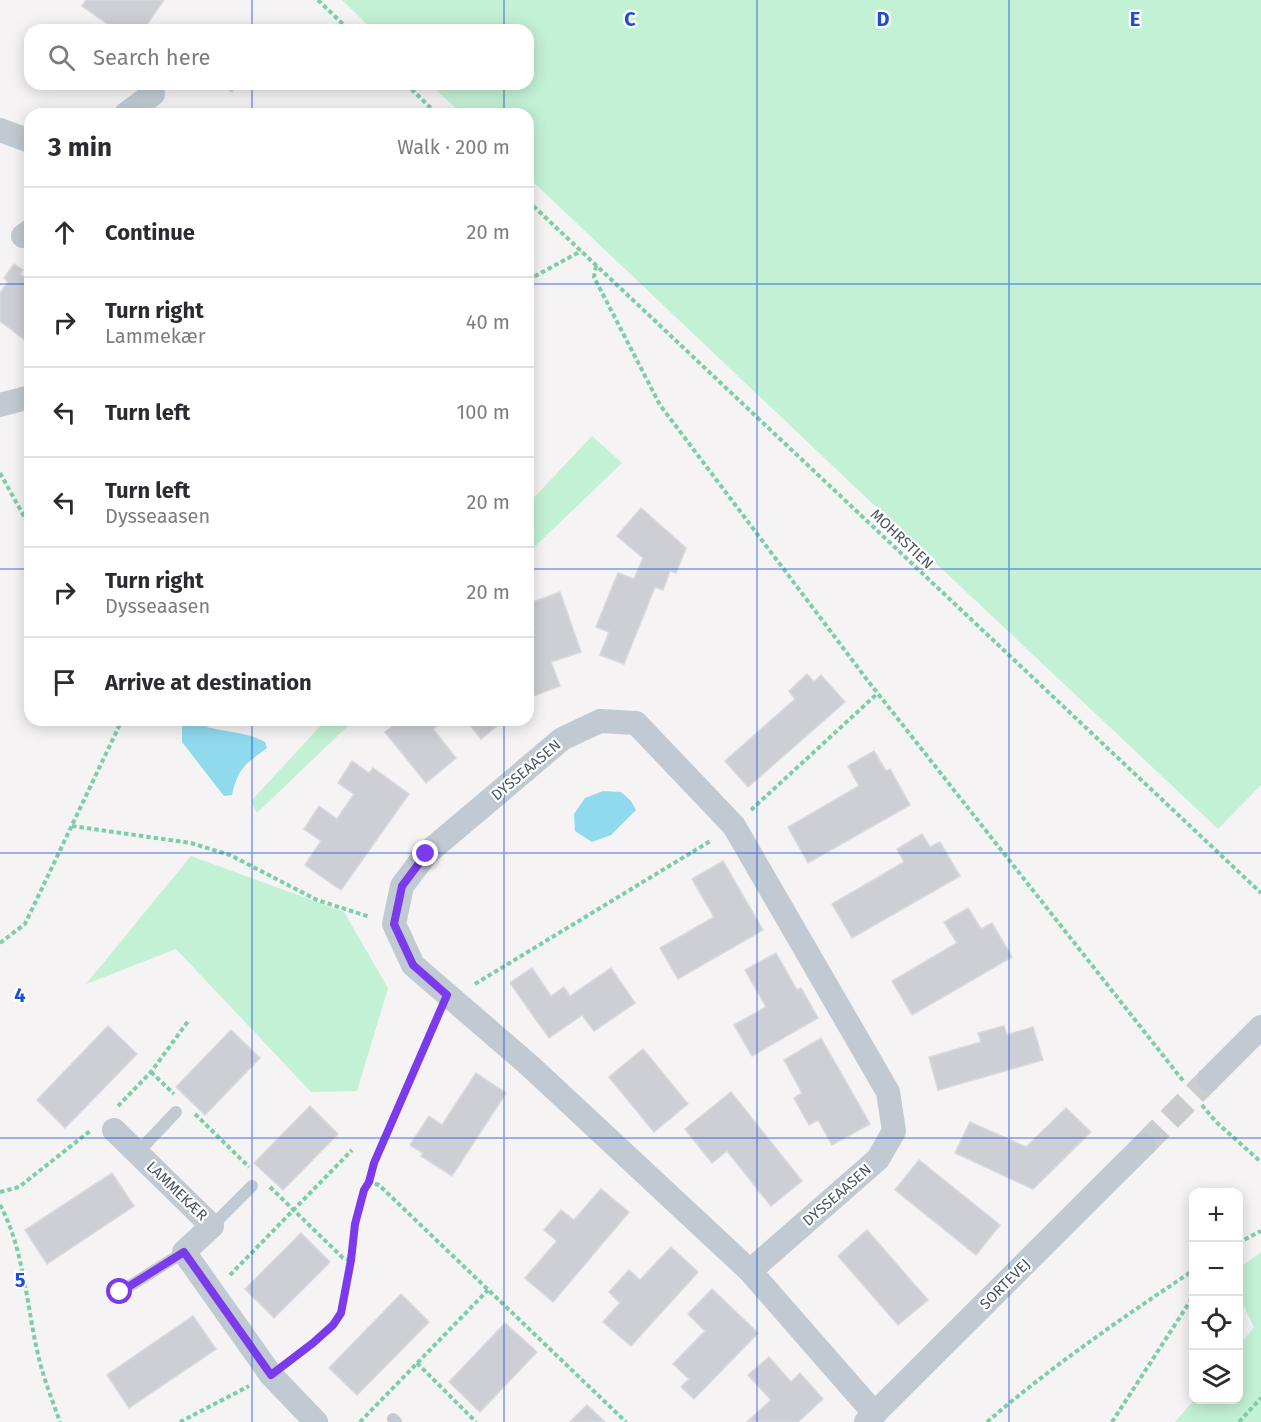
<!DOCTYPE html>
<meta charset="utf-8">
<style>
body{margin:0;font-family:"Fira Sans",sans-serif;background:#f7f7f7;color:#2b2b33}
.controls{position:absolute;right:18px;bottom:18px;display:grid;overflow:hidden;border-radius:12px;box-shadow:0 3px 15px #0003}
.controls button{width:54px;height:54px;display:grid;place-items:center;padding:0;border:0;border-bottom:2px solid #e1e1e2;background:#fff;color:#2b2b33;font:30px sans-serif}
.stop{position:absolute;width:18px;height:18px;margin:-14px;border:4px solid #7c3aed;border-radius:50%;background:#fff}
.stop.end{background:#7c3aed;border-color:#fff;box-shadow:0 2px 6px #0008}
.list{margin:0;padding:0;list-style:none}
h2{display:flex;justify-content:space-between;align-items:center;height:78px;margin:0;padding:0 24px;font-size:26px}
h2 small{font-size:20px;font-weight:400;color:#7c7c81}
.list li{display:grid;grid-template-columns:39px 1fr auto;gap:18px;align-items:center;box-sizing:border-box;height:90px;padding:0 24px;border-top:2px solid #e1e1e2}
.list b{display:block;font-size:22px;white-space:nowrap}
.list p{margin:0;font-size:20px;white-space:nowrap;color:#7c7c81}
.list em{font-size:20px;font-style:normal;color:#7c7c81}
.icon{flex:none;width:33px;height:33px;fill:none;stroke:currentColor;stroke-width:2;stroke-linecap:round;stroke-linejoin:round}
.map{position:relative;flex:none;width:1261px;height:1422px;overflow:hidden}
.search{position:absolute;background:#fff;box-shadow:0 3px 15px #0003;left:24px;top:24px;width:510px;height:66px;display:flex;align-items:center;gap:15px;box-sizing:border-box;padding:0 21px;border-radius:18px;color:#7c7c81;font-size:22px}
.panel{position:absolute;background:#fff;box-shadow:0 3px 15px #0003;left:24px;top:108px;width:510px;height:618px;border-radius:18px}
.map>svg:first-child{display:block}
.green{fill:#c3f1d5}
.water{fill:#90daee}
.building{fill:#cdcfd5;stroke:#d7d9de;stroke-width:1.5}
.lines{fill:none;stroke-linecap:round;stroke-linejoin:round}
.minor-tunnel{stroke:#caccce;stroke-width:24;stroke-dasharray:24 12;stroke-linecap:butt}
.path{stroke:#7ad0a6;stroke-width:4;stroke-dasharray:4.5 3;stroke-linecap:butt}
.service{stroke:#c1cad2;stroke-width:12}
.minor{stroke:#c1cad2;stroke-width:24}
.route{stroke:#7c3aed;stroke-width:8}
.grid{fill:none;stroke:#1d4ed8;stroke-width:1.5;stroke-opacity:0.55}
.labels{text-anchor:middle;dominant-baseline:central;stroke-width:4.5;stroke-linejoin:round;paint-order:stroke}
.street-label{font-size:15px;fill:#4a5661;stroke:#fff}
.grid-label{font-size:20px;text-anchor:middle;font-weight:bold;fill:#1d4ed8;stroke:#fff;stroke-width:4.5;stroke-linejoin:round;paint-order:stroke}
</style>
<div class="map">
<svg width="1261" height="1422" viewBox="0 0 1261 1422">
<rect width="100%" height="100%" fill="#f5f3f3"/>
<g class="green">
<path d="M342,0h919v785l-43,44 -362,-341 -328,-311v-63h-66l-32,-30h98v-54h-155z"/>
<path d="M592,436l30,27 -94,90v-49z"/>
<path d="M326,720h28l-97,93 -6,-12z"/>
<path d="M191,856l153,56 44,76 -31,103 -46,1 -135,-143 -90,35z"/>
<path d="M1261,1252v170h-86l19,-22h44l1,-54 15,-19 -15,-31v-28z"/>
</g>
<g class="water">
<path d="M184,720c13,0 15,5 27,8 18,4 38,5 54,14l2,6c-21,16 -29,19 -35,47l-8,1 -42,-54v-15z"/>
<path d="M603,791l18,1 10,9 5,9 -25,25 -19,7 -17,-11 -1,-17 11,-16z"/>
</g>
<g class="building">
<path d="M86,0h78l-21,30h-27l-34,-24z"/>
<path d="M220,84h18l-6,8z"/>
<path d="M14,264l9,6 -3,4 10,8 -1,61 -29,-22v-28l8,-11 -4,-4z"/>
<path d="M641,508l45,40 -10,25 -6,-2 -7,19 -8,-3 -31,77 -24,-9 9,-23 -13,-5 22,-54 16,6 9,-21 -26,-22z"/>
<path d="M560,592l21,60 -30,10 9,24 -32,12v-67l7,-3 -7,-18v-6z"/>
<path d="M807,674l7,8 7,-7 24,27 -97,85 -23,-26 70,-62 -6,-8z"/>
<path d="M400,720h44l-11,9 23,29 -30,25 -41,-51z"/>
<path d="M466,720h38l-23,19z"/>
<path d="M874,751l12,20 4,-2 20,36 -102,58 -20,-36 71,-41 -11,-20z"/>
<path d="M352,761l17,12 4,-5 36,26 -68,96 -36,-25 16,-24 -17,-12 15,-23 18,13 17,-25 -16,-11z"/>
<path d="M922,834l8,13 10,-5 20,34 -108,62 -20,-34 72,-42 -7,-13z"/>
<path d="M723,861l40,69 -85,49 -18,-31 54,-31 -22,-38z"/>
<path d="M968,908l13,21 11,-6 20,34 -100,58 -20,-34 65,-38 -13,-21z"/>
<path d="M776,953l21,37 4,-2 17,30 -66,38 -18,-31 32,-18 -21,-37z"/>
<path d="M532,968l19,28 13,-9 6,9 41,-28 24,35 -41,28 -12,-16 -33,23 -39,-55z"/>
<path d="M108,1026l29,28 -72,74 -28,-28z"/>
<path d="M1004,1026l3,9 26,-8 10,33 -105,30 -9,-33 52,-15 -3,-9z"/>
<path d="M231,1030l29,28 -55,57 -29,-28z"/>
<path d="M821,1038l49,86 -38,21 -14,-25 -9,5 -15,-27 8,-5 -18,-33z"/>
<path d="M643,1049l45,55 -34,28 -45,-55z"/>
<path d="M476,1073l30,20 -54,83 -31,-20 2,-3 -13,-8 19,-29 13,9z"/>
<path d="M731,1092l71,89 -31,25 -44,-55 -15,12 -27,-34z"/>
<path d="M310,1106l28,28 -55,56 -29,-27z"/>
<path d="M1066,1108l25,24 -58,57 -78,-36 15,-31 56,25z"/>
<path d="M919,1160l81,65 -24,30 -81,-65z"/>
<path d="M112,1173l22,33 -87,58 -22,-34z"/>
<path d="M601,1189l28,23 -76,90 -28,-24 32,-37 -13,-11 17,-20 13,10z"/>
<path d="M867,1230l61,70 -30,25 -60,-69z"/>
<path d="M301,1233l29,29 -56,56 -29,-29z"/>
<path d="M671,1247l27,25 -67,74 -28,-24 17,-19 -11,-11 20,-22 11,10z"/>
<path d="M712,1289l46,44 -64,66 -13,-12 8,-8 -16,-15 32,-33 -17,-17z"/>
<path d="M401,1294l28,28 -72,73 -28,-27z"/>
<path d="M193,1316l23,33 -87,59 -22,-33z"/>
<path d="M505,1323l32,29 -57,60 -31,-30z"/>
<path d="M769,1357l22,25 9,-9 23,26 -25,23h-51l24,-22 -23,-25z"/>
<path d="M587,1405l18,17h-35z"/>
</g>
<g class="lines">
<path class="minor-tunnel" d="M1144,1145l65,-66"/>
<g class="path">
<path d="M318,0l31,30"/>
<path d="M406,84l31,30"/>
<path d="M528,201l733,692"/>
<path d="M596,266l-2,11 66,128 208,276 316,401"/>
<path d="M528,280l53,-29"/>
<path d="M0,473l30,54"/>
<path d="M751,810l127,-117"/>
<path d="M72,826l119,17 39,12 87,45 53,17"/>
<path d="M0,943l25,-19 97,-204"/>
<path d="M475,984l237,-144"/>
<path d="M151,1072l23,22"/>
<path d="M1202,1105l14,17 45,40"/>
<path d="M118,1106l33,-34 38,-52"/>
<path d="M195,1114l54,53"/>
<path d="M369,1182l5,-19 62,-144"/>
<path d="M270,1187l73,71 8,2"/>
<path d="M0,1192l19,-5 71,-56"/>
<path d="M0,1205c26,47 27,113 42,165 5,17 12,35 18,52"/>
<path d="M1238,1243l23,-12"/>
<path d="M230,1275l122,-125"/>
<path d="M291,1360l22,-17 20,-18 8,-12 10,-53 4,-36 9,-34 5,-8 10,3 247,237"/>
<path d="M417,1363l59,59"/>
<path d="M180,1422l69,-36"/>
<path d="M360,1422l128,-132"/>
<path d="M987,1422c65,-56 135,-104 207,-152"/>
<path d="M1112,1422l79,-122 3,-16"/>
<path d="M1239,1422l22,-24"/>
</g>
<g class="service">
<path d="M137,1153l39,-41"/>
<path d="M212,1226l40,-40"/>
<path d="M120,1292l64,-40"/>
<path d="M393,1419l3,3"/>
</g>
<g class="minor">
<path d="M126,114l27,-20"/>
<path d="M0,130l30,11"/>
<path d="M23,236l7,-5"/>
<path d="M0,405l30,-8"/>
<path d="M1209,1079l52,-52"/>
<path d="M114,1130l98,96 -28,26 87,123 45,47"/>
<path d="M750,1271l128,-112 16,-28 -6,-39 -154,-266 -98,-103 -36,-2 -38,18 -136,115 -24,32 -8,38 19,41 117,101 220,205 125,143"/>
<path d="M866,1422l278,-277"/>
</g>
</g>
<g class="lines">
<path class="route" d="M120,1292l64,-40 87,123 42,-32 20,-18 8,-12 10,-53 4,-36 9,-34 5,-8 5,-19 73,-168 -34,-30 -19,-41 8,-38 24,-32"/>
</g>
<path class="grid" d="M252,0v30M504,0v30M757,0v1422M1009,0v1422M252,84v30M504,84v30M0,284h30M528,284h733M0,569h30M528,569h733M252,720v702M504,720v702M0,853h1261M0,1138h1261"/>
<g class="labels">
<g class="street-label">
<text transform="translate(902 539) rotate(43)">MOHRSTIEN</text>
<text transform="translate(526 770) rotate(-40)">DYSSEAASEN</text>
<text transform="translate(177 1191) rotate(44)">LAMMEKÆR</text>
<text transform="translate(837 1195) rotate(-41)">DYSSEAASEN</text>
<text transform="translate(1005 1284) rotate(-45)">SORTEVEJ</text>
</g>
</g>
<g class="grid-label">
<text x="630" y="26">C</text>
<text x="883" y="26">D</text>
<text x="1135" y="26">E</text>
<text x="20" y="1002">4</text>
<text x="20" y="1287">5</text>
</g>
</svg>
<div class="controls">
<button>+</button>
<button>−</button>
<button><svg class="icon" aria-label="locate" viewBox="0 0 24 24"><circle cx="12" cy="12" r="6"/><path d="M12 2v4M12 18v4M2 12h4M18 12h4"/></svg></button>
<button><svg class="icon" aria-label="layers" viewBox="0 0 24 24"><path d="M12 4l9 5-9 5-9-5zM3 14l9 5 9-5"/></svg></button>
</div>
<div class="stop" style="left:120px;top:1292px"></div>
<div class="stop end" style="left:426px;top:854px"></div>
<div class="search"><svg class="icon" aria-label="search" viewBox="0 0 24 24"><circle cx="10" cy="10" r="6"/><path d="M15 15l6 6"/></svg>Search here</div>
<section class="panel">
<h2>3 min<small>Walk · 200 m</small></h2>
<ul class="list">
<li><svg class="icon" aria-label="ahead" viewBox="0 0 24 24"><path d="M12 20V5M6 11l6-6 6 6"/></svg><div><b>Continue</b></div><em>20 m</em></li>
<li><svg class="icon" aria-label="right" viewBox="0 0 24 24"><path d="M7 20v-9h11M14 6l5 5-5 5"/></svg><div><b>Turn right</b><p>Lammekær</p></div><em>40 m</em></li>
<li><svg class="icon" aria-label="left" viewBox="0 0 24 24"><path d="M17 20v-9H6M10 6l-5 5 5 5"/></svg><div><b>Turn left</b></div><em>100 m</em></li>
<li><svg class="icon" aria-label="left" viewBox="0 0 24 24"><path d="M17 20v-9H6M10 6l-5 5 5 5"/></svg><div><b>Turn left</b><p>Dysseaasen</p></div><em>20 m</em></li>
<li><svg class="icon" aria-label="right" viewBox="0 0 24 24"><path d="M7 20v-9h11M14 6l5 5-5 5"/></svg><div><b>Turn right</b><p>Dysseaasen</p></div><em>20 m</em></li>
<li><svg class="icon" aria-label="arrive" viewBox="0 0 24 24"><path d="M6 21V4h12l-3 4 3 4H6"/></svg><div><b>Arrive at destination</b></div></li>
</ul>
</section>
</div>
